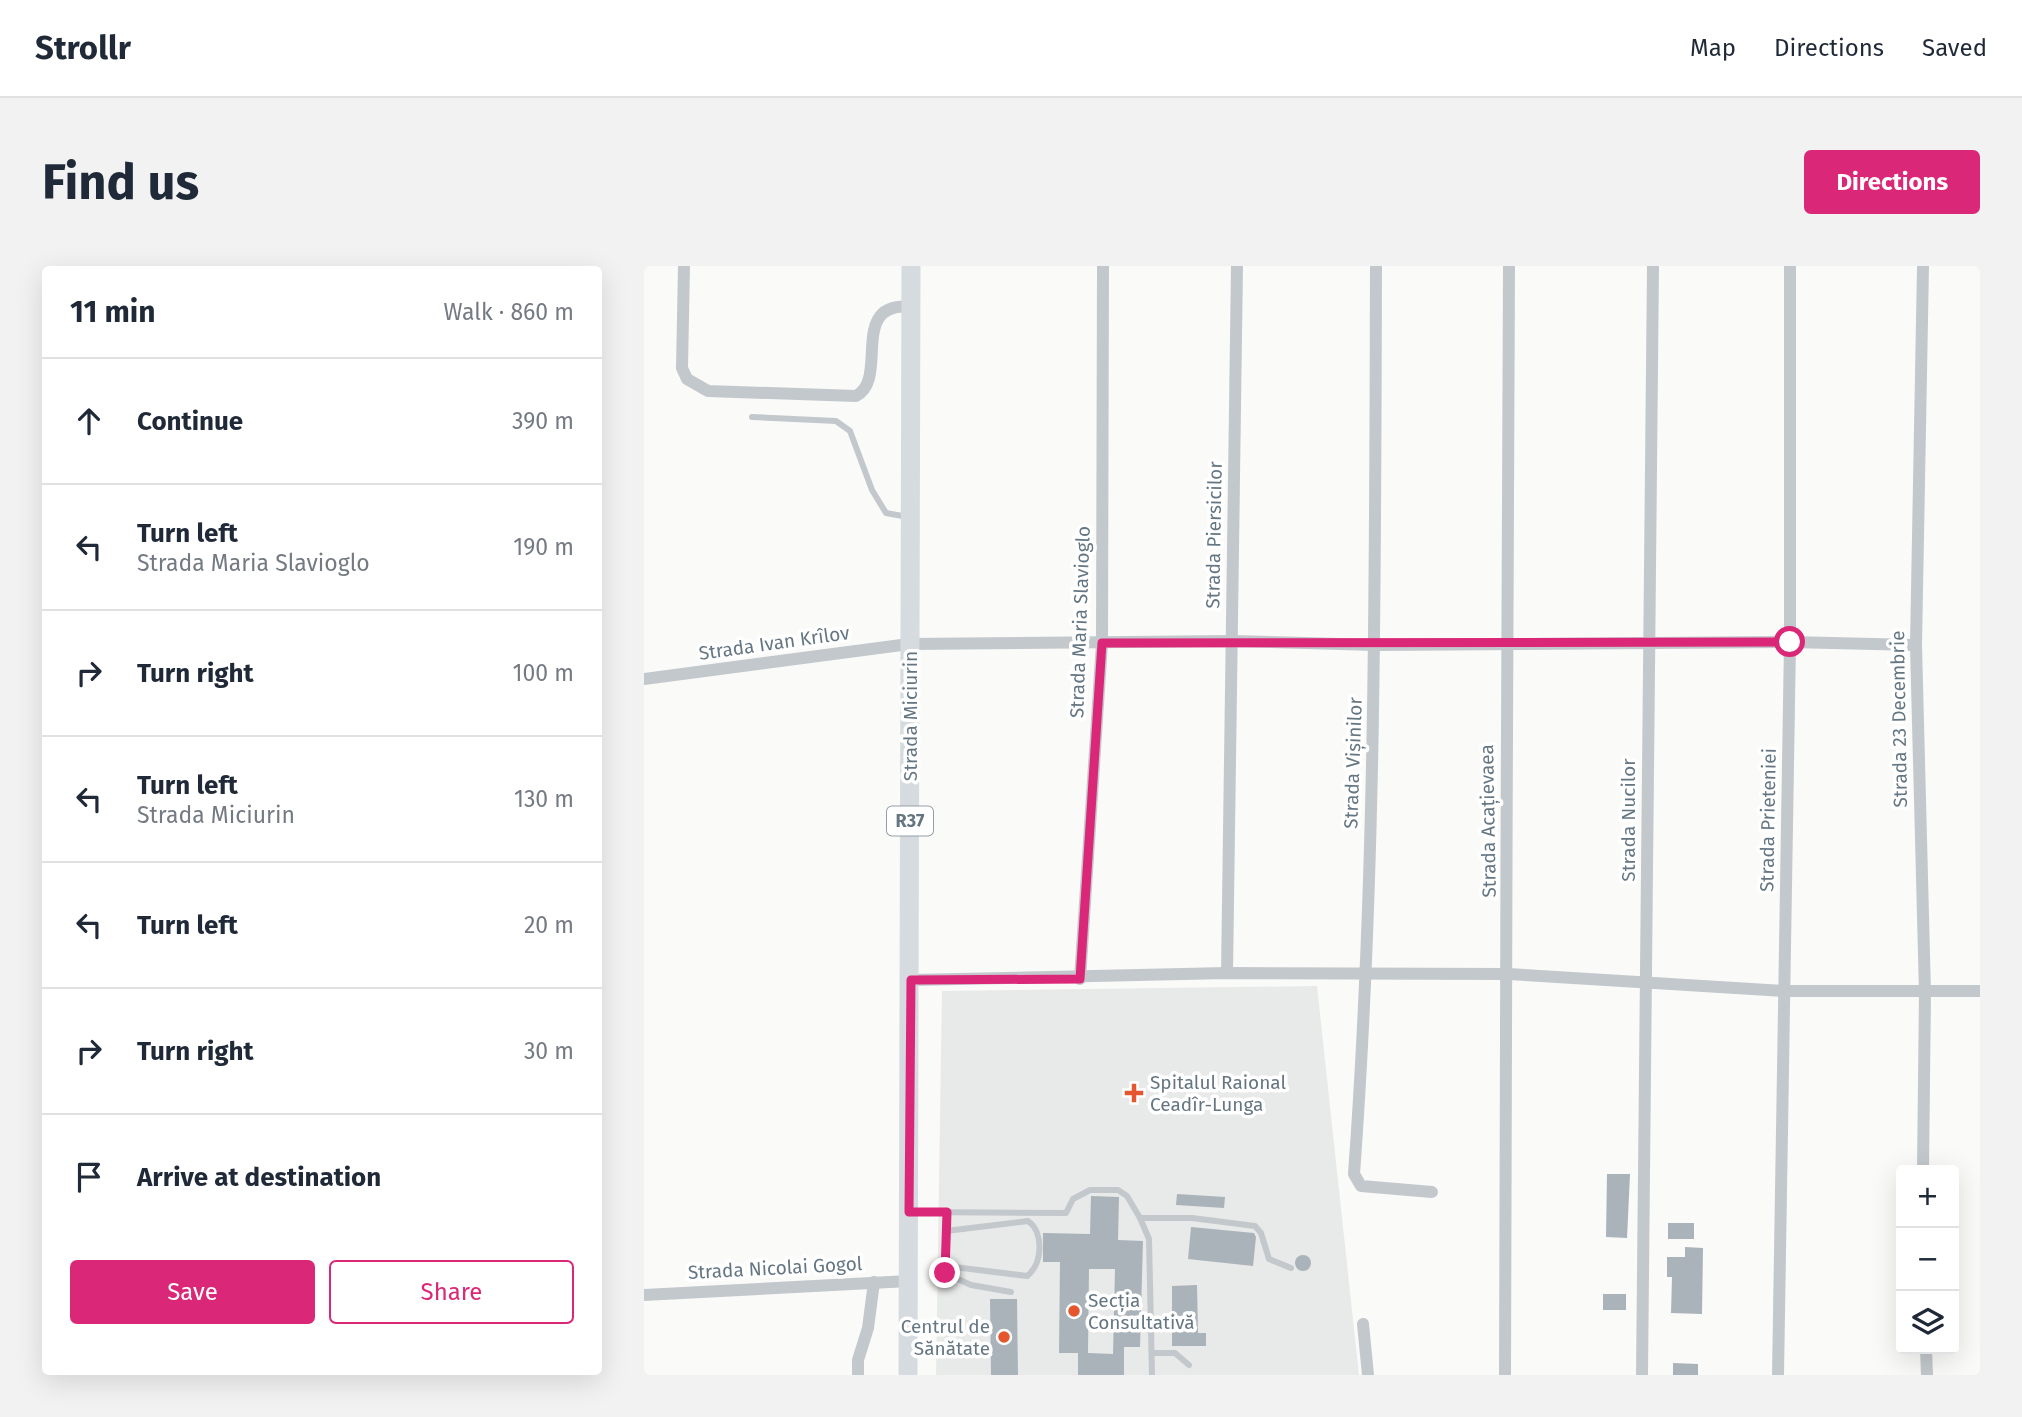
<!DOCTYPE html>
<meta charset="utf-8">
<style>
body{margin:0;font-family:"Fira Sans",sans-serif;background:#f2f2f3;color:#1f2937}
.controls{position:absolute;right:21px;bottom:21px;display:grid;overflow:hidden;border-radius:7px;box-shadow:0 7px 28px #0002}
.controls button{width:63px;height:63px;display:grid;place-items:center;padding:0;border:0;border-bottom:2px solid #e0e1e3;background:#fff;color:#1f2937;font:35px sans-serif}
.stop{position:absolute;width:21px;height:21px;margin:-16px;border:5px solid #db2777;border-radius:50%;background:#fff}
.stop.end{background:#db2777;border-color:#fff;box-shadow:0 2px 7px #0008}
.list{margin:0;padding:0;list-style:none}
h2{display:flex;justify-content:space-between;align-items:center;height:91px;margin:0;padding:0 28px;font-size:30px}
h2 small{font-size:23px;font-weight:400;color:#747a83}
.list li{display:grid;grid-template-columns:46px 1fr auto;gap:21px;align-items:center;box-sizing:border-box;height:126px;padding:0 28px;border-top:2px solid #e0e1e3}
.list b{display:block;font-size:26px;white-space:nowrap}
.list p{margin:0;font-size:23px;white-space:nowrap;color:#747a83}
.list em{font-size:23px;font-style:normal;color:#747a83}
.actions{display:flex;gap:14px;padding:21px 28px}
.actions a{flex:1;padding:16px 0;border:2px solid #db2777;border-radius:7px;text-align:center;font-size:24px;color:#db2777}
.actions .main{background:#db2777;color:#fff}
.icon{flex:none;width:38px;height:38px;fill:none;stroke:currentColor;stroke-width:2;stroke-linecap:round;stroke-linejoin:round}
.map{position:relative;flex:none;width:1336px;height:1109px;overflow:hidden;border-radius:7px}
header{display:flex;align-items:center;gap:42px;box-sizing:border-box;height:98px;padding:0 35px;background:#fff;border-bottom:2px solid #e0e1e3}
header strong{font-size:33px}
nav{display:flex;gap:38px;margin-inline-start:auto;font-size:24px}
.intro{display:flex;align-items:center;justify-content:space-between;box-sizing:border-box;height:168px;padding:0 42px}
h1{margin:0;font-size:49px}
.button{padding:18px 32px;border-radius:7px;background:#db2777;color:#fff;font-size:24px;font-weight:700}
main{display:flex;gap:42px;padding:0 42px}
aside{flex:1;background:#fff;border-radius:7px;box-shadow:0 7px 28px #0002}
.map>svg:first-child{display:block}
.built{fill:#e8e9e9}
.building{fill:#aab3b9;fill-rule:evenodd}
.lines{fill:none;stroke-linecap:round;stroke-linejoin:round}
.service{stroke:#c3c8cc;stroke-width:6}
.minor{stroke:#c3c8cc;stroke-width:12}
.primary{stroke:#d6dbdf;stroke-width:19}
.route{stroke:#db2777;stroke-width:9}
.poi-dot{fill:#e4572e;stroke:#fff;stroke-width:2.5}
.labels{text-anchor:middle;dominant-baseline:central;stroke-width:7;stroke-linejoin:round;paint-order:stroke}
.shield{fill:#fff;stroke:#939fa8;stroke-width:2}
.shield-label{font-size:18px;font-weight:bold;fill:#657683}
.street-label{font-size:19px;fill:#657683;stroke:#fff}
.poi-label{font-size:19px;fill:#657683;stroke:#fff;text-anchor:start}
</style>
<header>
<strong>Strollr</strong>
<nav><a>Map</a><a>Directions</a><a>Saved</a></nav>
</header>
<div class="intro"><h1>Find us</h1><a class="button">Directions</a></div>
<main>
<aside>
<h2>11 min<small>Walk · 860 m</small></h2>
<ul class="list">
<li><svg class="icon" aria-label="ahead" viewBox="0 0 24 24"><path d="M12 20V5M6 11l6-6 6 6"/></svg><div><b>Continue</b></div><em>390 m</em></li>
<li><svg class="icon" aria-label="left" viewBox="0 0 24 24"><path d="M17 20v-9H6M10 6l-5 5 5 5"/></svg><div><b>Turn left</b><p>Strada Maria Slavioglo</p></div><em>190 m</em></li>
<li><svg class="icon" aria-label="right" viewBox="0 0 24 24"><path d="M7 20v-9h11M14 6l5 5-5 5"/></svg><div><b>Turn right</b></div><em>100 m</em></li>
<li><svg class="icon" aria-label="left" viewBox="0 0 24 24"><path d="M17 20v-9H6M10 6l-5 5 5 5"/></svg><div><b>Turn left</b><p>Strada Miciurin</p></div><em>130 m</em></li>
<li><svg class="icon" aria-label="left" viewBox="0 0 24 24"><path d="M17 20v-9H6M10 6l-5 5 5 5"/></svg><div><b>Turn left</b></div><em>20 m</em></li>
<li><svg class="icon" aria-label="right" viewBox="0 0 24 24"><path d="M7 20v-9h11M14 6l5 5-5 5"/></svg><div><b>Turn right</b></div><em>30 m</em></li>
<li><svg class="icon" aria-label="arrive" viewBox="0 0 24 24"><path d="M6 21V4h12l-3 4 3 4H6"/></svg><div><b>Arrive at destination</b></div></li>
</ul>
<div class="actions"><a class="main">Save</a><a>Share</a></div>
</aside>
<div class="map">
<svg width="1336" height="1109" viewBox="0 0 1336 1109">
<rect width="100%" height="100%" fill="#fafaf8"/>
<path class="built" d="M673,720l42,389h-423l6,-384z"/>
<g class="building">
<path d="M963,908h23l-3,64 -21,-1z"/>
<path d="M533,928l48,3 -1,11 -48,-3z"/>
<path d="M447,930l28,1 -1,43 25,1 -3,106h-16v28h-46v-22h-19l1,-91h-17v-29l47,1zM445,1003h26l-2,85 -25,-1z"/>
<rect x="1024" y="957" width="26" height="16"/>
<path d="M547,961l63,6 2,4 -3,29 -65,-7z"/>
<path d="M1041,981l18,1 -1,66 -31,-1 1,-36h-5v-20h18z"/>
<circle cx="659" cy="997" r="8"/>
<path d="M553,1019l1,48h8v13h-34v-60z"/>
<rect x="959" y="1028" width="23" height="16"/>
<path d="M346,1033h27l1,76h-27z"/>
<path d="M1029,1097l25,1v11h-25z"/>
</g>
<g class="lines">
<g class="service">
<path d="M108,151l84,4 14,10 22,59 14,23 22,4"/>
<path d="M267,946l155,1 7,-14 17,-9h28l9,6 13,22h52l63,8 6,7 8,26 22,9"/>
<path d="M303,946l-2,61 26,12 40,7"/>
<path d="M496,952l9,21 3,136"/>
<path d="M302,1000l81,10c16,-12 17,-44 1,-55l-82,10"/>
<path d="M508,1087h23l14,12"/>
</g>
<g class="minor">
<path d="M40,0l-2,102 5,11 21,12 148,5c34,-17 -9,-96 56,-89"/>
<path d="M732,0c-1,303 0,606 -22,908l7,12 71,6"/>
<path d="M1279,0l-7,379 9,348 -2,177"/>
<path d="M0,413l265,-35 324,-3 142,4 415,-3 126,3"/>
<path d="M583,707l10,-707"/>
<path d="M436,713l22,-336 1,-377"/>
<path d="M267,714l316,-7 281,1 276,17h196"/>
<path d="M0,1029l265,-14"/>
<path d="M719,1058l5,51"/>
<path d="M1282,1083l1,26"/>
<path d="M214,1109v-15l10,-32 6,-46"/>
<path d="M861,1109c3,-370 0,-739 4,-1109"/>
<path d="M998,1109l11,-1109"/>
<path d="M1134,1109l12,-733v-376"/>
</g>
<path class="primary" d="M264,1109l3,-1109"/>
</g>
<g class="lines">
<path class="route" d="M301,1007l2,-61h-38l2,-232 169,-1 22,-336 688,-1"/>
</g>
<g class="poi-dot">
<path d="M486.5 816.5h7v7h7v7h-7v7h-7v-7h-7v-7h7z"/>
<circle cx="430" cy="1045" r="7"/>
<circle cx="360" cy="1071" r="7"/>
</g>
<g class="labels">
<rect class="shield" x="243" y="540.5" width="46" height="29" rx="5"/>
<g class="shield-label">
<text x="266" y="555">R37</text>
</g>
<g class="street-label">
<text transform="translate(570 269) rotate(-89)">Strada Piersicilor</text>
<text transform="translate(436 356) rotate(-88)">Strada Maria Slavioglo</text>
<text transform="translate(130 377) rotate(-8)">Strada Ivan Krîlov</text>
<text transform="translate(266 450) rotate(-90)">Strada Miciurin</text>
<text transform="translate(1255 453) rotate(-91)">Strada 23 Decembrie</text>
<text transform="translate(709 497) rotate(-88)">Strada Vișinilor</text>
<text transform="translate(984 554) rotate(-90)">Strada Nucilor</text>
<text transform="translate(1124 554) rotate(-89)">Strada Prieteniei</text>
<text transform="translate(844 555) rotate(-91)">Strada Acațievaea</text>
<text transform="translate(131 1002) rotate(-3)">Strada Nicolai Gogol</text>
</g>
<g class="poi-label">
<text x="506" y="816">Spitalul Raional<tspan x="506" dy="22">Ceadîr-Lunga</tspan></text>
<text x="444" y="1034">Secția<tspan x="444" dy="22">Consultativă</tspan></text>
<text x="346" y="1060" text-anchor="end">Centrul de<tspan x="346" dy="22">Sănătate</tspan></text>
</g>
</g>
</svg>
<div class="controls">
<button>+</button>
<button>−</button>
<button><svg class="icon" aria-label="layers" viewBox="0 0 24 24"><path d="M12 4l9 5-9 5-9-5zM3 14l9 5 9-5"/></svg></button>
</div>
<div class="stop" style="left:1146px;top:376px"></div>
<div class="stop end" style="left:301px;top:1007px"></div>
</div>
</main>
